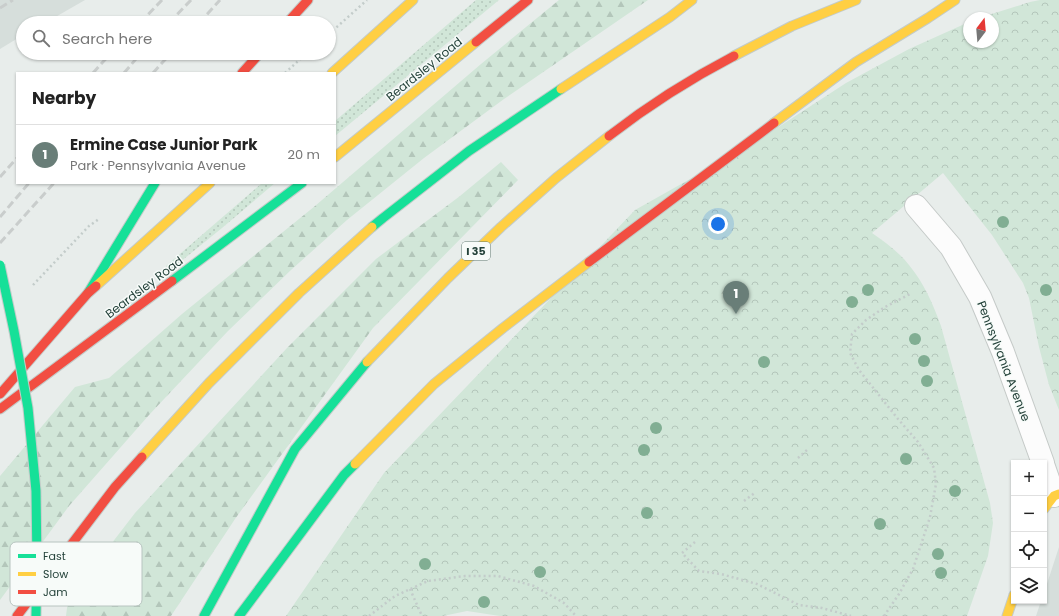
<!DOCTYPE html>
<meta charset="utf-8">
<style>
body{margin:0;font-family:Poppins,sans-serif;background:#f2f2f2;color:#222}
.controls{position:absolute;right:12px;bottom:12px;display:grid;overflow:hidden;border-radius:0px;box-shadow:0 1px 3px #0004}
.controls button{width:36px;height:36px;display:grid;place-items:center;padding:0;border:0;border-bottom:1px solid #e0e0e0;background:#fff;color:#222;font:20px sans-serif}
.compass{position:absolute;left:963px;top:12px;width:36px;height:36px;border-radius:50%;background:#fff;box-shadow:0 1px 3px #0004;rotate:16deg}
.you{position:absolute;left:718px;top:224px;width:14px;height:14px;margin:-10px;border:3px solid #fff;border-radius:50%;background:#1a73e8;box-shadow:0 0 0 6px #1a73e833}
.badge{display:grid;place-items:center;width:26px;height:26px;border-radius:50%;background:#697e78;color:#fff;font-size:13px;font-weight:700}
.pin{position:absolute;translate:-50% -33px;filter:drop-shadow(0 1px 2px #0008)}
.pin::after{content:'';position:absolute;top:21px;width:14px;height:12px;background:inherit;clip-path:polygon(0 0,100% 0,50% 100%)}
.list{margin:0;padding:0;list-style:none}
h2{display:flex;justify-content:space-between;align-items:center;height:52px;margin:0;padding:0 16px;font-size:17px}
h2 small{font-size:13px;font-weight:400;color:#767676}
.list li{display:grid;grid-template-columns:26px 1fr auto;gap:12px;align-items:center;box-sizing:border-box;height:60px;padding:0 16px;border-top:1px solid #e0e0e0}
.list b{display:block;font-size:15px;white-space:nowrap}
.list p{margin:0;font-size:13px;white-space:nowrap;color:#767676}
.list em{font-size:13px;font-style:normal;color:#767676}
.icon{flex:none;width:22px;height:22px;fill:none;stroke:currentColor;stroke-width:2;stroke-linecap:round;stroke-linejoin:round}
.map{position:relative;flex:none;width:1059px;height:616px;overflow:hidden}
.search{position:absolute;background:#fff;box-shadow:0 1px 3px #0004;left:16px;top:16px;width:320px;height:44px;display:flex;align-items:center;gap:10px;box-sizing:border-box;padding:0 14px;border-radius:22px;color:#767676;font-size:15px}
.panel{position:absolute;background:#fff;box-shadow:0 1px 3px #0004;left:16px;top:72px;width:320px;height:112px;border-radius:0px}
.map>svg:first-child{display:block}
.built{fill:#d6dedb}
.grass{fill:url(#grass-dots)}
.forest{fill:url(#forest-firs)}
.park{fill:url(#park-crowns)}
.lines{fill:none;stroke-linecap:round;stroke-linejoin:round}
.street-casing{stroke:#c5cac8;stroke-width:24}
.fast-casing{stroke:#c3cbc8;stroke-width:11}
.slow-casing{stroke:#c3cbc8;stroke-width:11}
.jam-casing{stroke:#c3cbc8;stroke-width:11}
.path{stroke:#c3ccca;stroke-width:2.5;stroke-dasharray:2 3;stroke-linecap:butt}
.street{stroke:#fcfcfc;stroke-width:22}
.fast{stroke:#16e098;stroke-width:9}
.slow{stroke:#ffcf43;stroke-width:9}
.jam{stroke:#f24e42;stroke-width:9}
.rail{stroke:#c9cdcc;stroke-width:3;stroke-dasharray:8 4;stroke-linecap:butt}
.fast-bridge-casing{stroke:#c3ccc9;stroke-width:11;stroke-linecap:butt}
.fast-bridge{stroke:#16e098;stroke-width:9}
.tree{fill:#81ae93}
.labels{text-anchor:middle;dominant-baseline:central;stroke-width:3;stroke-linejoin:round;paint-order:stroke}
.shield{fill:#f7fbf9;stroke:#637a73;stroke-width:1}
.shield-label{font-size:11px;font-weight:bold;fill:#24423a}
.street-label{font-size:12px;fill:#24423a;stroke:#f7fbf9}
.key{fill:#f7fbf9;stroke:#b8c4c0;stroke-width:1}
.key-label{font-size:11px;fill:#24423a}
</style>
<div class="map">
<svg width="1059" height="616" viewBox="0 0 1059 616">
<defs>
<pattern id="grass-dots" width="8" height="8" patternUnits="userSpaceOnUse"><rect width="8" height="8" fill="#d1e6d8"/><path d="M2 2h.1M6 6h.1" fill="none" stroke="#b3c6ba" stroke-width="1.8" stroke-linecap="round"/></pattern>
<pattern id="forest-firs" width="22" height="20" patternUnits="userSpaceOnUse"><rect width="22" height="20" fill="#d1e6d8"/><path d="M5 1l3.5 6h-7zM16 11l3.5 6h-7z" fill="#b3c6ba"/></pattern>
<pattern id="park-crowns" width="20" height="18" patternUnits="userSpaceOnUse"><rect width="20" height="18" fill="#d1e6d8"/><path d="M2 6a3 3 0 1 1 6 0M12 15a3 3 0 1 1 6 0" fill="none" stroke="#b3c6ba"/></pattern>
</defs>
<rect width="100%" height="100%" fill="#e8edeb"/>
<g class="built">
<path d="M0,0h85l-40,23h-22v12l-23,14z"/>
<path d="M1059,547v69h-23l5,-15h3v-8z"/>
</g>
<g class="grass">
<path d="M476,0h23l-164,136v-15z"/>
<path d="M262,183h13l-53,45 -53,43 -3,-5z"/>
</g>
<g class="forest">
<path d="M559,0h89l-144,99 -80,59 -77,62 -56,50 -63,61 -79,84 -80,91 -69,94v-124l75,-89 34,-9 73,-64 133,-108 166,-142z"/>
<path d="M501,162l17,18 -145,148 -138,191 -64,97h-105l2,-16 67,-87 152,-165 89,-89 84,-63z"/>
</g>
<path class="park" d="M1040,0h19v410l-10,-25 -10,-38 -10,-49 -6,-15 -31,-48 -49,-62 -71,60c13,9 27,19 37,32 15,18 24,39 32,61l49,177 3,20 -5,33 -21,60h-467l-33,-5 -24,5h-157l98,-143 251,-263 119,-67 92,-60 63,-34 60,-27v20h24v-24h-14l51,-16z"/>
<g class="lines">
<defs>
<g id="street">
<path d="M916,206l35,41 29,50 23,55 40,111"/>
<path d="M1044,467l10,29"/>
</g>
<g id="fast">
<path d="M372,227l11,-9 86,-67 92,-62"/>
<path d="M172,281l130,-98"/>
<path d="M88,293l67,-110"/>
<path d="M204,616l91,-167 72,-87"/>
<path d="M239,616l105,-141 11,-11"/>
</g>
<g id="slow">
<path d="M734,56l58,-30 64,-26"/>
<path d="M332,73l81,-73"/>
<path d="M561,89l109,-72 22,-17"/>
<path d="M774,123l82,-61 72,-44 27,-18"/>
<path d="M335,157l141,-115"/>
<path d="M96,286l114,-103"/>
<path d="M367,362l81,-84 53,-51 55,-49 53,-42"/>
<path d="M142,457l67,-74 90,-90 73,-66"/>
<path d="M355,464l79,-80 69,-56 86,-66"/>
<path d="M1044,509l10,-13 5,-2"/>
<path d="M1007,616l7,-21"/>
</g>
<g id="jam">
<path d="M287,23l21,-23"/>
<path d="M476,42l52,-42"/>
<path d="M242,73l18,-20"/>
<path d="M609,136c40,-31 81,-57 125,-80"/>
<path d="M589,262l185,-139"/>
<path d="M0,394l88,-101 8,-7"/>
<path d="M0,409l172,-128"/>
<path d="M17,616l98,-129 27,-30"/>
</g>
</defs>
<use href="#street" class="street-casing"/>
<use href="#fast" class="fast-casing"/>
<use href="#slow" class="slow-casing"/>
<use href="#jam" class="jam-casing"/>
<g class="path">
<path d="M329,34l38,-34"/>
<path d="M285,73l22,-20"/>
<path d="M33,285l56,-59 10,-7"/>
<path d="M798,458l10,-9"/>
<path d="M744,501l12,-9"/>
<path d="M695,542l-13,11 17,18 22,3 36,10 42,21 23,3 29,8"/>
<path d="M410,589l12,27"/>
<path d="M369,616l26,-20 33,-15 37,-5h33l36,10 30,17 12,13"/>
<path d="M884,616l15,-22 14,-25 17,-52 6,-33 -2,-16 -16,-26 -20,-23 -39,-49 -9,-17 2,-19 14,-14 19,-13 27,-14"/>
</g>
<use href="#street" class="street"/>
<use href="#fast" class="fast"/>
<use href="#slow" class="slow"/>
<use href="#jam" class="jam"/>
<g class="rail">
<path d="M0,8l13,-8"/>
<path d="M140,23l22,-23"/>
<path d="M169,23l22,-23"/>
<path d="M199,23l21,-23"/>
<path d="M93,73l18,-20"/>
<path d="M124,73l17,-20"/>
<path d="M153,73l18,-20"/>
<path d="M0,177l17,-19"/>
<path d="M0,217l29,-34"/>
<path d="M0,243l54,-60"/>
</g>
<defs>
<path id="fast-bridge" d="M0,265l14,66 14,77 8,83 1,73 -1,52"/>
</defs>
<use href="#fast-bridge" class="fast-bridge-casing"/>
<use href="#fast-bridge" class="fast-bridge"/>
</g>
<g class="tree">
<circle cx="1003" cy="222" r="6"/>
<circle cx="868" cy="290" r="6"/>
<circle cx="1046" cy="290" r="6"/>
<circle cx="852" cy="302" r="6"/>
<circle cx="915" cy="339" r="6"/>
<circle cx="924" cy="361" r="6"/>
<circle cx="764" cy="362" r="6"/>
<circle cx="927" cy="381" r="6"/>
<circle cx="656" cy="428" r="6"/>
<circle cx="644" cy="450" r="6"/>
<circle cx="906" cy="459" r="6"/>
<circle cx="955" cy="491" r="6"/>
<circle cx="647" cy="513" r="6"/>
<circle cx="880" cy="524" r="6"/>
<circle cx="938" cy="554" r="6"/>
<circle cx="425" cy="564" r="6"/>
<circle cx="540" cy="572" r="6"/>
<circle cx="941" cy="573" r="6"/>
<circle cx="484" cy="602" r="6"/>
</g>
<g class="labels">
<rect class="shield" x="462" y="242" width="28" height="18" rx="3"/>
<g class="shield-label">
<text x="476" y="251">I 35</text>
</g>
<g class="street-label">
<text transform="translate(424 69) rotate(-39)">Beardsley Road</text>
<text transform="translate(144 287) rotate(-37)">Beardsley Road</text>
<text transform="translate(1004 361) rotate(69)">Pennsylvania Avenue</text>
</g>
</g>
<rect x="10" y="542" width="132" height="64" rx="6" class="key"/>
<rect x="18" y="554" width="18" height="4" fill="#16e098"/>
<rect x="18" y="572" width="18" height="4" fill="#ffcf43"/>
<rect x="18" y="590" width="18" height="4" fill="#f24e42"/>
<g class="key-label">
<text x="43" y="560">Fast</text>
<text x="43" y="578">Slow</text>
<text x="43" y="596">Jam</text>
</g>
</svg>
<div class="controls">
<button>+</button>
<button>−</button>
<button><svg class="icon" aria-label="locate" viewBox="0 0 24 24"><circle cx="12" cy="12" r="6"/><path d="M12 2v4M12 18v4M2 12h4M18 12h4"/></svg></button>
<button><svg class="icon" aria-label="layers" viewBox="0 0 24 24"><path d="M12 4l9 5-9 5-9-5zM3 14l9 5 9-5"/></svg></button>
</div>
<svg class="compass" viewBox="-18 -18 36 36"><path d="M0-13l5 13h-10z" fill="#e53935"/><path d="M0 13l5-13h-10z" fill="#767676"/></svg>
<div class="you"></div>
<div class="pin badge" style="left:736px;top:314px">1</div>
<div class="search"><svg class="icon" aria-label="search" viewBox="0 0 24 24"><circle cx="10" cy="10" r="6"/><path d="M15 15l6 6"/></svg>Search here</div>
<section class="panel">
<h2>Nearby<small></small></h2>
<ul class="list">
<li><span class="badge">1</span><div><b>Ermine Case Junior Park</b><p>Park · Pennsylvania Avenue</p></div><em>20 m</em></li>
</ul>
</section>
</div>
